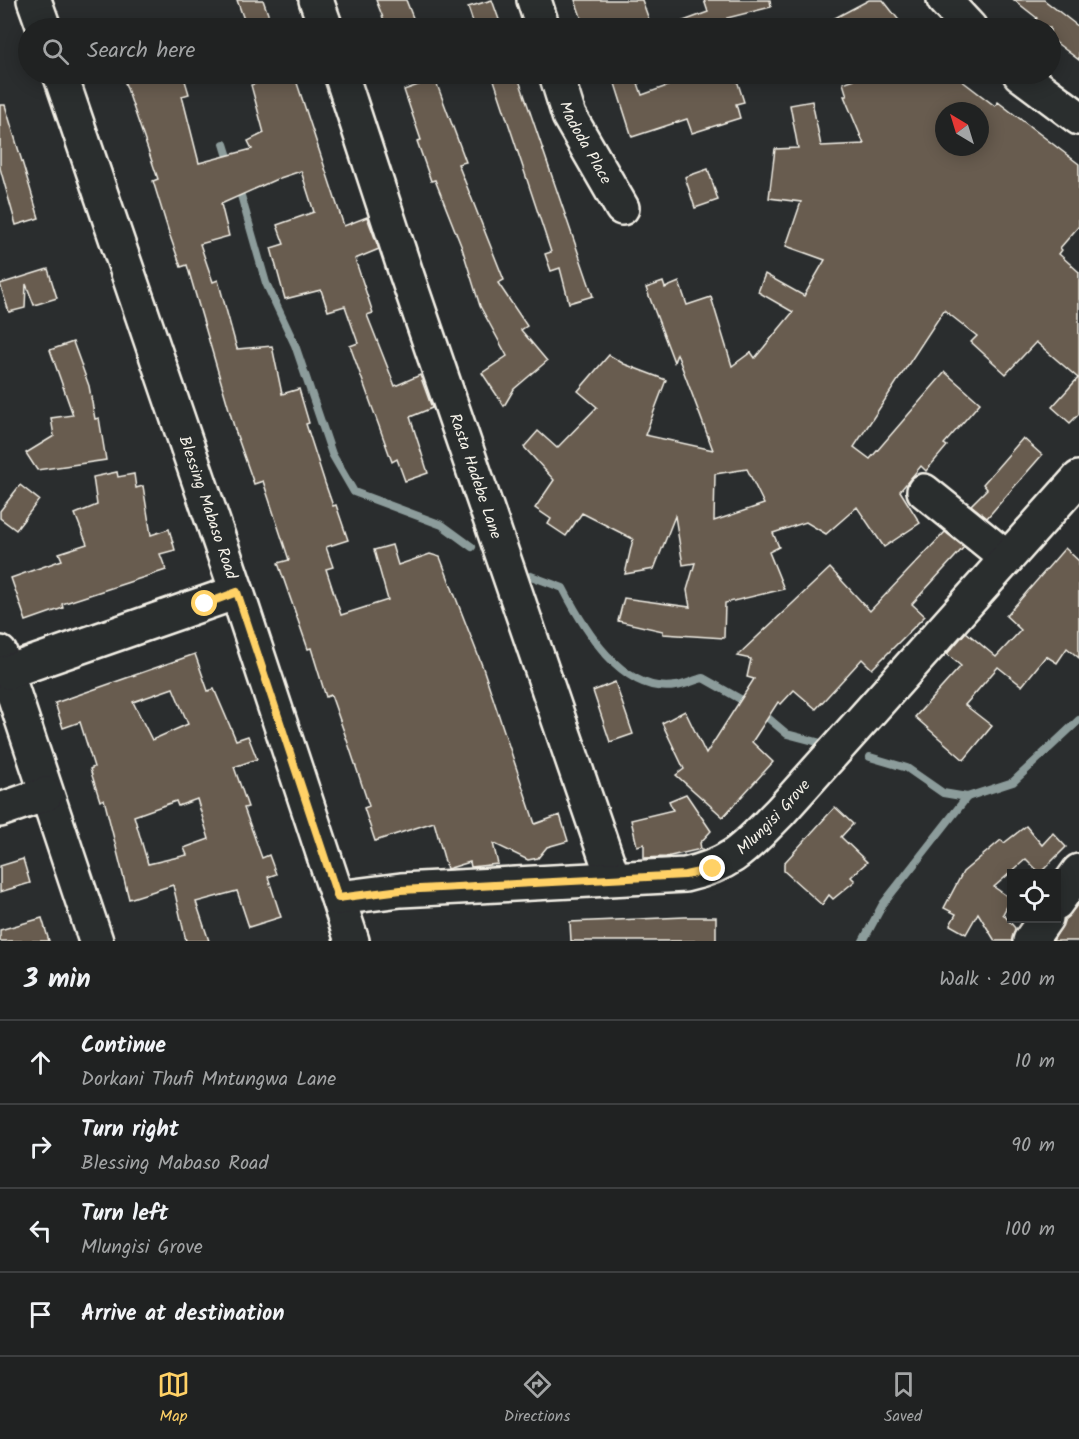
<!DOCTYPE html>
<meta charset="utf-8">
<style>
body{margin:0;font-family:Kalam,sans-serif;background:#282a2a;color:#f1f3f6}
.controls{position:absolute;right:18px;bottom:18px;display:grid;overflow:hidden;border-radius:0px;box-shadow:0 3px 15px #0003}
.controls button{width:54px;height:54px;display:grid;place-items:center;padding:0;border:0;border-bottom:2px solid #3d3f40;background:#202222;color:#f1f3f6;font:30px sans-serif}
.compass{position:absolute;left:935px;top:102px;width:54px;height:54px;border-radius:50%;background:#202222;box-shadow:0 3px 15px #0003;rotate:322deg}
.stop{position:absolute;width:18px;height:18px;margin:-14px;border:4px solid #ffd166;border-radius:50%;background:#fff}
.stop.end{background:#ffd166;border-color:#fff;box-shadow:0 2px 6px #0008}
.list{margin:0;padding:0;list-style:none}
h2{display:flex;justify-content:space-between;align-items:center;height:78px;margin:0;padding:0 24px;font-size:26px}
h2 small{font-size:20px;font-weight:400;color:#a2a4a5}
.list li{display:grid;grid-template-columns:39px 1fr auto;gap:18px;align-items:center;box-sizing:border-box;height:84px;padding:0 24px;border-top:2px solid #3d3f40}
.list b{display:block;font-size:22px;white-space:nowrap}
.list p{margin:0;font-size:20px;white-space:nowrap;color:#a2a4a5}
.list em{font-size:20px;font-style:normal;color:#a2a4a5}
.icon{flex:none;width:33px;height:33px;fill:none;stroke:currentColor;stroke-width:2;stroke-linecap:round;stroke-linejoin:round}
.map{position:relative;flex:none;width:1079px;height:941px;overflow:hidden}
.search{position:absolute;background:#202222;box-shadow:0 3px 15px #0003;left:18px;right:18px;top:18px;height:66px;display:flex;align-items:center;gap:15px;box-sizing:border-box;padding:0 21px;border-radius:33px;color:#a2a4a5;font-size:22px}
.sheet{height:414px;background:#202222}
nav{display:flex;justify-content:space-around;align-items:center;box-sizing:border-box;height:84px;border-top:2px solid #3d3f40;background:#202222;font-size:16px;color:#a2a4a5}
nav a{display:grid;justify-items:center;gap:3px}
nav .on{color:#ffd166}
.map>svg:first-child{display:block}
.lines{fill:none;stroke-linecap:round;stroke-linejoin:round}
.stream{stroke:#8c9c9b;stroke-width:8}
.building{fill:#685c4f;stroke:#f4f1e8;stroke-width:1.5;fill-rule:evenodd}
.minor-casing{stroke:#f4f1e8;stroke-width:38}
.minor{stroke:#2a2d2e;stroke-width:33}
.route{stroke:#ffd166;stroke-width:8}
.labels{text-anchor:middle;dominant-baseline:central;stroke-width:6;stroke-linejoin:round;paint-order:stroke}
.street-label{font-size:16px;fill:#f4f1e8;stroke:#2a2d2e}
</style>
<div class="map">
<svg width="1079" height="941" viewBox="0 0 1079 941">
<rect width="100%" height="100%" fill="#2a2d2e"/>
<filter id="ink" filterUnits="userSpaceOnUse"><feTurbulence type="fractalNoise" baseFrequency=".0167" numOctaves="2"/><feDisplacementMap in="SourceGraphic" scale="12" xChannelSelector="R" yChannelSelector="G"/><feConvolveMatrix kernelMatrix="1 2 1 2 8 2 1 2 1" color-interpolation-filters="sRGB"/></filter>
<g filter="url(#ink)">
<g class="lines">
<g class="stream">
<path d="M224,144l6,19"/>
<path d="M238,185l28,98 29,62 37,109 22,38 88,33 30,22"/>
<path d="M531,576l32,12c20,39 59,107 113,98 9,-1 18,-6 27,-8l46,26"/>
<path d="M761,712l26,22 38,10"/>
<path d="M870,757l37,11 36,25 24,4"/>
<path d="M863,941l20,-37 84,-107 46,-15 66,-62"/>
</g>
</g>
<g class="building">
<path d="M237,0h26l10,28h-26z"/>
<path d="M376,0h30l11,28h-30z"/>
<path d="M492,0l10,28h-27l-7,-21z"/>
<path d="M575,0h67l10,28h-67z"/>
<path d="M704,0h66l1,7 -44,11 4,10h-60l-1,-2 38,-14z"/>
<path d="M869,0h14l22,28h-89z"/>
<path d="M1014,0h30l35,27v33l-29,-22v-10h-12l-6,-4 5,-6z"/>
<path d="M122,74h61l6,20 -7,2 17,67 53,-14 -4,-8 16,-8 -13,-48 34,-11h9l50,152 23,-9 12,32 -24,10 18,54 -6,2 28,71 25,-11 12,33 -22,9 18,56 -23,8 -8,-22 -5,3 -42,-116 8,-3 -13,-37 -17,5 -7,-21 -36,9 -14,-51 13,-4 -7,-19 37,-13 -13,-41 -24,8 -56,25 8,32 -29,8 13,38 5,-2 19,69 35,-3 10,48 17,-5 10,34 -3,1 19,59 8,23 3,-1 12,35 -22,7 7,20 -7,2 15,46 47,-15 -14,-50 18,-5 6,20 32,-11 10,3 43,111 52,156 25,-9 8,26 -21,6 -9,11 -10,2 -35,-17 5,21 -27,3 -1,-5 -23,7 -13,-47 -59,19 -11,-33 5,-2 -20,-60 -18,-51 -5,2 -15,-49 -3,1 -30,-86 11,-3 -26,-79 -9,3 -19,-54 -48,-165 -6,2 -11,-31 -17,-55 5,-2z"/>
<path d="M492,74h25l76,222 -24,7 -9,-35 -9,3 -6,-17 6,-2z"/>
<path d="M612,74h23l7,21 36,-13 -3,-8h60l9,28 -8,2 4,14 -48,15 -5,-14 -55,18z"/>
<path d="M869,74h84l42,32 3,-4 81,62v62l-19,22 2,2 -3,4 20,18v142l-9,9 -18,-16 26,-29 -42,-36 -30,32 -35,-32 6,-6 -33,-26 -90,137 16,12 75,-87 35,31 -36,41 3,2 -21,25 -5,-5 -21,25 20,32 -36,24 -27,-40 -31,27 -20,-12 -33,11 6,14 -10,5 15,37 -59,14 -1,35 -61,-4v-3l-45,-10 6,-23 66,9 -3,-17 8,-27 -12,2 -8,-49 -21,53 -29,5 8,-35 -51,-26 -16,23 -18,-12 3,-5 -16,-11 19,-28 -30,-33 14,-16 19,17 40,-41 -19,-16 31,-36 15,9 42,16 -21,55 68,15 -36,-96 -3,8 -28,-74 17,-6 2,6 14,-6 8,23 24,-8 21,69 19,-14 4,6 38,-46 -35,-20 7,-18 39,22 21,-36 -39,-14 15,-44 -32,-4 6,-49 23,-1 -8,-43 22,-4 9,45 43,-2 -20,-48h3l-4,-13zM944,111h36v36h-36zM747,469l17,35 -50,17 1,-47z"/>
<path d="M435,79l31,83 -8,2 46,116 -6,3 29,43 -6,4 26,31 -33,28 -10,17 -22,-33 25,-17 -27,-50 -18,-58 -27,-68 -4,1 -14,-40 4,-1 -17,-50z"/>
<path d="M0,105h5l34,113 -23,7 -16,-57z"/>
<path d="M708,169l10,31 -23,8 -10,-31z"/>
<path d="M48,269l9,29 -23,7 -8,-21 -1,24 -16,4 -9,-28z"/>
<path d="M73,342l16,44 6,33 4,-1 7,42 -69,10 -11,-17 28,-17 -3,-18 22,-3 -23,-65z"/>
<path d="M1023,438l19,17 -55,63 -16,-13 16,-16 -4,-5z"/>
<path d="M117,472l1,5 16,-3 2,14 7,-2 8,49 18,-6 6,21 -15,4 6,16 -104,34 1,4 -37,13 -15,-43 51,-18 -3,-7 28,-9 -12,-30 22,-9 -4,-28z"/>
<path d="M20,485l19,15 -23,30 -16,-12v-7z"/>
<path d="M945,532l19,15 -52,57 13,12 -53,53 -10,-10 -46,50 -22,-19 -13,14 -3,-2 -26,40 21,20 -50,55 -47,-42 8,-6 -22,-46 23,-12 21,43 48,-75 -7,-2 4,-18 -14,-3 93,-88 40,43z"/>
<path d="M1065,548l14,13v97l-12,-10 -10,15 -11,-7 -24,30 -24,-19 -33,38 27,21 -28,34 -49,-43 46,-51 -14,-12 19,-22 30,25 25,-27 -15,-14z"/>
<path d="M195,654l13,37 6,-2 22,51 12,-4 9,23 -23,8 14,40 -4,1 18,50 7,-3 7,19 -8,3 13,40 -32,10 -12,-36 -41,11 13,39h-23l-13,-56 -44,14 -25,-100 -4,2 -10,-32 4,-2 -14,-45 -17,6 -8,-25zM173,688l15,36 -36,16 -19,-38zM197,799l12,40 -25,9 3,7 -39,9 -14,-48 42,-15 2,5z"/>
<path d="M615,682l18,52 -23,8 -17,-51z"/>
<path d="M686,794l25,37 -11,12 1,6 -35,8 -22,1v-14l-7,2 -6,-26 42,-10 -4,-9z"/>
<path d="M835,807l18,17 -12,13 26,25 -16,15 4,4 -22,18 -4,-4 -7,10 -38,-34v-8z"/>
<path d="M1026,826l16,19 11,-12 13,14 -26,26 -14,-14 -32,28 17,12 -8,15 12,14 -3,13h-17l-17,-28 -12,21 -16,-9 6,-11 -12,-6 19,-36 38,-32 3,3z"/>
<path d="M23,859l7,24 -30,9v-26z"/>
<path d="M1079,903v38h-26l12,-22z"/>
<path d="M685,917h31v24h-145l-1,-19z"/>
<path d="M42,918l7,23h-49v-11z"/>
</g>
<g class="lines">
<defs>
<g id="minor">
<path d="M34,0l10,28"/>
<path d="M316,0l10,28"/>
<path d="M534,0l9,28"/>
<path d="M944,0l26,28"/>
<path id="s1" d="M60,74l177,518 115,349"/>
<path id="s2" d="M341,74l64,196 208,608"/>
<path id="s3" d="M556,74l13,42 53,92"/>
<path d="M1020,74l59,44"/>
<path d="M924,491l83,67"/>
<path d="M0,653l96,288"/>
<path d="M7,672l230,-80"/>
<path d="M0,810l46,-16"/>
<path id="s4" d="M338,898l63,-8 284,-15c49,-11 61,-29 95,-63l299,-334"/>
<path d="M1056,903l23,-32"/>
<path d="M1030,941l16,-23"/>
</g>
</defs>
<use href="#minor" class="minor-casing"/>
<use href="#minor" class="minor"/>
</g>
</g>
<g class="lines" filter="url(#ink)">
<path class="route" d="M205,604l32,-12 101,306 63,-8 284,-15 28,-6"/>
</g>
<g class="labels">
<g class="street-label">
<text stroke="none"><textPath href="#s3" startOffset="75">Madoda Place</textPath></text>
<text stroke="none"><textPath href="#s2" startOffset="424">Rasta Hadebe Lane</textPath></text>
<text stroke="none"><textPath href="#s1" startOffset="458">Blessing Mabaso Road</textPath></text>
<text stroke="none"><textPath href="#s4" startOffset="456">Mlungisi Grove</textPath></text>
</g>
</g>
</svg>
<div class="controls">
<button><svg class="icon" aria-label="locate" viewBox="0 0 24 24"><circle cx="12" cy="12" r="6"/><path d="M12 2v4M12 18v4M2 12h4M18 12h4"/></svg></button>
</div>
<svg class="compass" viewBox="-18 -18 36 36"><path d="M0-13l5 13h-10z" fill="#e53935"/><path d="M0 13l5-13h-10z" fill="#a2a4a5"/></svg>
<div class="stop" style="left:205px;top:604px"></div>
<div class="stop end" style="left:713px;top:869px"></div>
<div class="search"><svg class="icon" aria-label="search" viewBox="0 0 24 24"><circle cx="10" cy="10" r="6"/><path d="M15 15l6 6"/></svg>Search here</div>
</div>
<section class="sheet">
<h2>3 min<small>Walk · 200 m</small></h2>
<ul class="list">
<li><svg class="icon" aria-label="ahead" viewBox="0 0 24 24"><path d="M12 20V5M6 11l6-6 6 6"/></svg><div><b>Continue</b><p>Dorkani Thufi Mntungwa Lane</p></div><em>10 m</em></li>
<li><svg class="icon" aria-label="right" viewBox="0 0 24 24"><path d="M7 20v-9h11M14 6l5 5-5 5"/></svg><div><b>Turn right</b><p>Blessing Mabaso Road</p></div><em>90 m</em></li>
<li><svg class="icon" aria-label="left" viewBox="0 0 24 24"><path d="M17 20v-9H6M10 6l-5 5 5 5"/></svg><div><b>Turn left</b><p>Mlungisi Grove</p></div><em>100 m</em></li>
<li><svg class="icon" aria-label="arrive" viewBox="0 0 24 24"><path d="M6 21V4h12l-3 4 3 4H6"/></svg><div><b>Arrive at destination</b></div></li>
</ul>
</section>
<nav>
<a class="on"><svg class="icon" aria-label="map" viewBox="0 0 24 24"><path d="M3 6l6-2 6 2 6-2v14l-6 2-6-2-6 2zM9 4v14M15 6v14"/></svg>Map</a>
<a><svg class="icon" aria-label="directions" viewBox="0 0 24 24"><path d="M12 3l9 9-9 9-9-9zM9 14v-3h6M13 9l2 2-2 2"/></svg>Directions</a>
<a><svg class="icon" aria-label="saved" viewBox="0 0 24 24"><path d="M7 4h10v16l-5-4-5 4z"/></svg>Saved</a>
</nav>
